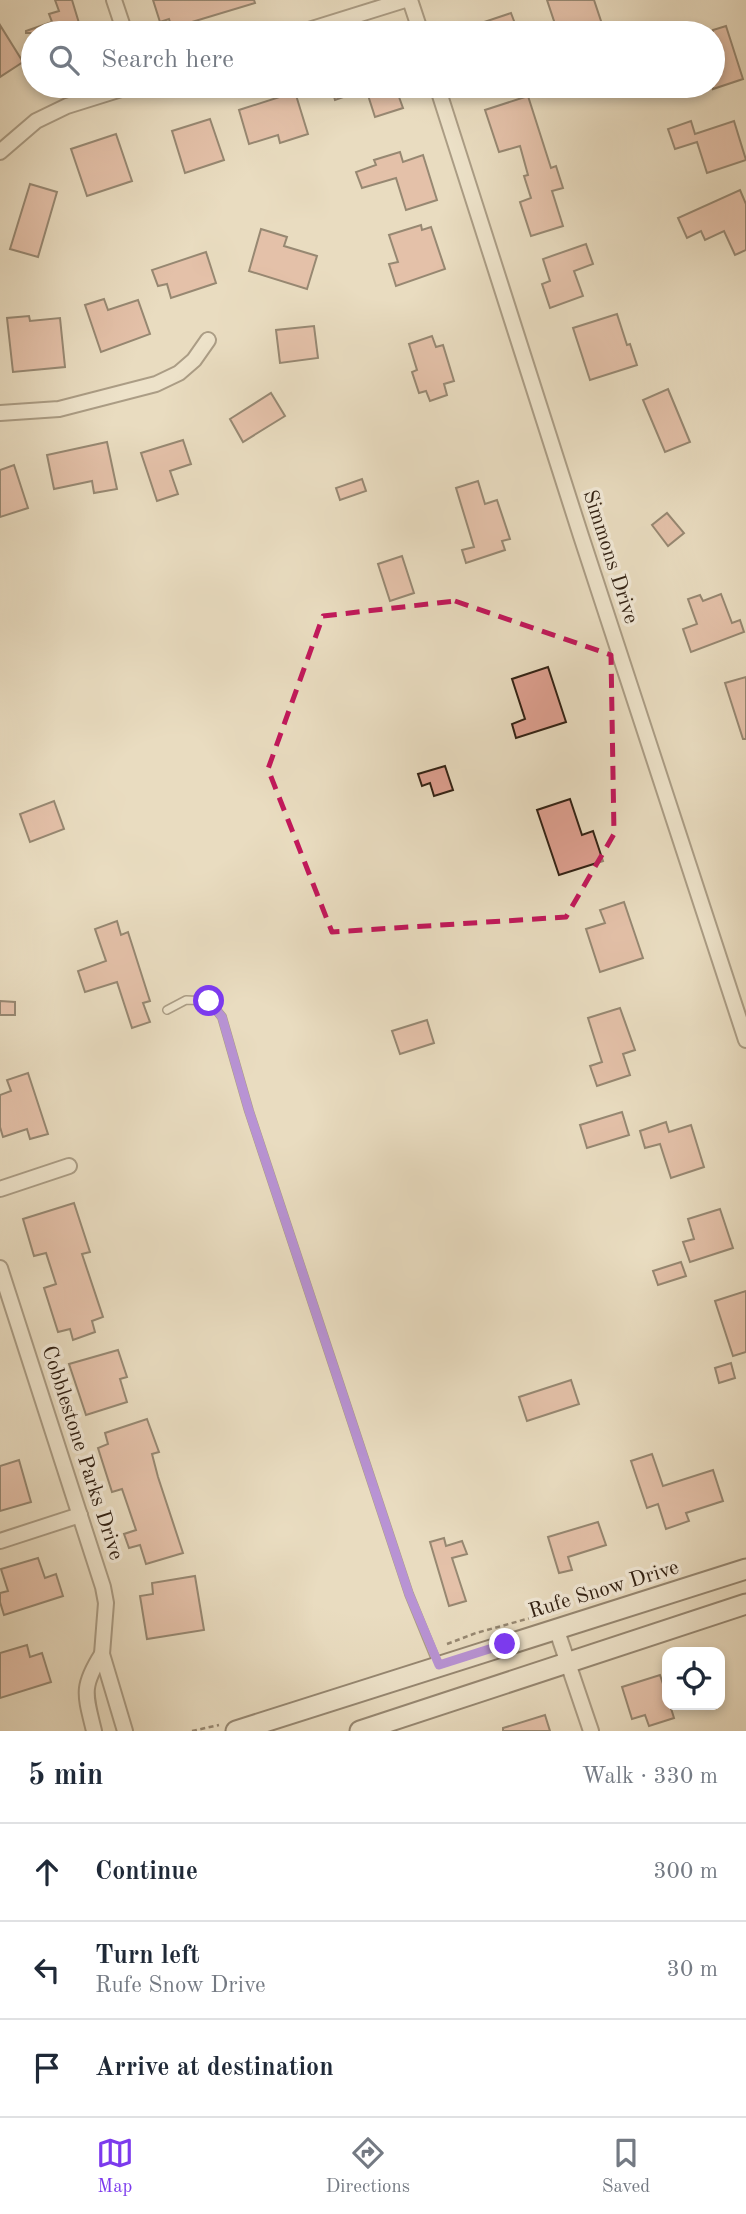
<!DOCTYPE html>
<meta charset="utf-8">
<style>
body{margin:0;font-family:"Old Standard TT",serif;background:#f6f6f7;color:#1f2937}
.controls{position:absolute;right:21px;bottom:21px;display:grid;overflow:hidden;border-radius:14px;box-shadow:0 4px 10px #0003}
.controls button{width:63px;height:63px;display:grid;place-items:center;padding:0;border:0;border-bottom:2px solid #e0e1e3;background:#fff;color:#1f2937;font:35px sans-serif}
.stop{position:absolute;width:21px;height:21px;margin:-16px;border:5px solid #7c3aed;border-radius:50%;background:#fff}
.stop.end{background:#7c3aed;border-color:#fff;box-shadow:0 2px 7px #0008}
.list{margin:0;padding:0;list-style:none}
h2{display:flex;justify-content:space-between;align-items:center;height:91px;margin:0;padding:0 28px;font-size:30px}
h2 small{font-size:23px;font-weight:400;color:#747a83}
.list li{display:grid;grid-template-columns:46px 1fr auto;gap:21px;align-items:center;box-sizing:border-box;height:98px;padding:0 28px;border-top:2px solid #e0e1e3}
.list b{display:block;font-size:26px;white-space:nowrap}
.list p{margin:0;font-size:23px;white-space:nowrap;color:#747a83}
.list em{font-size:23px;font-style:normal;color:#747a83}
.icon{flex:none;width:38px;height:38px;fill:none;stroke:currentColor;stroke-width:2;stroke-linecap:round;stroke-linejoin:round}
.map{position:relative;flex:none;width:746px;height:1731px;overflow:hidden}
.search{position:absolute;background:#fff;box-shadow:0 4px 10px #0003;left:21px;right:21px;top:21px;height:77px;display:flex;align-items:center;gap:18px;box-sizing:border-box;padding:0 24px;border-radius:38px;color:#747a83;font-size:26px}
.sheet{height:385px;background:#fff}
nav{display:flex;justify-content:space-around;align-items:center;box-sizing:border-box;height:98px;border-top:2px solid #e0e1e3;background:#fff;font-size:19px;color:#747a83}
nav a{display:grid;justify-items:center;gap:4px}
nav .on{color:#7c3aed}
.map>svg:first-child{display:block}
.building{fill:#dd9f8f;stroke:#332214;stroke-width:2}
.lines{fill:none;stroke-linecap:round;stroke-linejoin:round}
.service-casing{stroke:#60503f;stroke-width:10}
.minor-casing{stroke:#60503f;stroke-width:18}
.secondary-casing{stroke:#332214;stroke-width:23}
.path{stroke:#332214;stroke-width:2.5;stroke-dasharray:5 3.5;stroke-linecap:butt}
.service{stroke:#f1e8d6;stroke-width:7}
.minor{stroke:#f1e8d6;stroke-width:14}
.secondary{stroke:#f1e8d6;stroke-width:19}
.route{stroke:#7c3aed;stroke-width:9}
.marked{fill:none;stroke:#c2185b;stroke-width:5;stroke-dasharray:14 9;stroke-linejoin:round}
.labels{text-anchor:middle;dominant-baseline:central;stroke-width:7;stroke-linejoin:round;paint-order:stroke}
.street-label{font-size:21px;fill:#332214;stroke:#f1e8d6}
</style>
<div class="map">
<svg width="746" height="1731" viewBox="0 0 746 1731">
<rect width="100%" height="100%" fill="#e9dcc0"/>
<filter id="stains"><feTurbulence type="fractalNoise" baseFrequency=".00286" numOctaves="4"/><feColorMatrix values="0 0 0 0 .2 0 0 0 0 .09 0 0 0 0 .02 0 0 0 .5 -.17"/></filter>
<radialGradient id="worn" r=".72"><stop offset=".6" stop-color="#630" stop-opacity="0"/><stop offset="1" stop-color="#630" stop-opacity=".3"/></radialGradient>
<g class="building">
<path d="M55,0h17l10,33h-56v-2l26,-9 -3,-8 10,-3z"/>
<path d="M153,0h101l1,3 -83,25 -3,-9 -9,3z"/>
<path d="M547,0h47l11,33h-47z"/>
<path d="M511,13l6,16 -13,4h-46l-1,-2z"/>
<path d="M0,25l23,37 -23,15z"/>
<path d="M726,26l17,53 -30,10v-59z"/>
<path d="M331,86h64l8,22 -28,9 -9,-28 -31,11z"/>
<path d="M295,92l13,42 -28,9 -2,-8 -29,9 -10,-34z"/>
<path d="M528,96l23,72 5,-2 7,22 -11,3 11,35 -32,10 -11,-34 11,-4 -7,-22 4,-1 -8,-29 -21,6 -14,-42z"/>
<path d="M210,119l14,41 -39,13 -13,-42z"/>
<path d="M691,121l4,13 39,-13 12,39 -39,13 -10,-31 -22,7 -7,-20z"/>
<path d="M116,134l16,47 -45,15 -16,-47z"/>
<path d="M400,152l3,10 20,-7 14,45 -31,10 -10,-32 -34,10 -6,-16 20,-7 -2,-5z"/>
<path d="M30,184l27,8 -19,65 -28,-8z"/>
<path d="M740,190l6,14v46l-11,5 -11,-24 -19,9 -4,-9 -14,7 -9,-20z"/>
<path d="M421,225l1,5 9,-3 14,42 -49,17 -7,-22 9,-2 -9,-27z"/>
<path d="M261,229l26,8 -3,9 33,10 -10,33 -58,-18z"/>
<path d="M586,244l7,20 -19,7 9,25 -33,12 -8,-24 8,-3 -7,-22z"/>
<path d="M206,252l10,31 -45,15 -4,-14 -9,2 -6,-16z"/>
<path d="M104,299l4,11 30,-10 12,34 -49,18 -16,-47z"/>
<path d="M617,314l10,31 3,-1 7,21 -47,15 -17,-52z"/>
<path d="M29,316l1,5 30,-3 5,49 -52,5 -6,-54z"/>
<path d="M314,326l4,32 -38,5 -4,-33z"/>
<path d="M432,336l4,11 7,-2 11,36 -10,3 3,11 -17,6 -4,-10 -7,2 -7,-21 5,-2 -8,-26z"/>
<path d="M668,389l22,53 -25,10 -22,-52z"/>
<path d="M271,393l14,23 -42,26 -13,-23z"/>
<path d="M183,440l8,24 -21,7 8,23 -21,7 -16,-48z"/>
<path d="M107,442l10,47 -23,4 -2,-12 -38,8 -7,-34z"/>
<path d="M14,465l14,43 -28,9v-47z"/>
<path d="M362,479l4,12 -26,9 -4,-12z"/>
<path d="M478,481l7,23 12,-4 13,39 -8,2 3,9 -39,13 -4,-13 12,-3 -18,-59z"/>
<path d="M667,513l17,20 -16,13 -16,-21z"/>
<path d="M402,556l12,37 -24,8 -12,-37z"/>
<path d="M721,594l11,29 8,-3 4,12 -53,20 -8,-23 14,-5 -9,-25 12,-4 3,6z"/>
<path d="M548,667l18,55 -50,16 -4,-14 13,-5 -13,-40z"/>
<path d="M746,677v62h-3l-18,-56z"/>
<path d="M445,766l8,24 -19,6 -4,-13 -8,3 -4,-12z"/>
<path d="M570,799l12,36 11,-4 10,30 -44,14 -22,-65z"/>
<path d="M54,801l10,28 -34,13 -10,-28z"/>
<path d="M624,902l19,56 -43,14 -14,-43 19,-6 -5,-13z"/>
<path d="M117,921l4,14 7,-3 22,69 -7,2 7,19 -18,6 -15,-46 -32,10 -7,-21 28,-10 -11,-32z"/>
<path d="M0,1001l15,1v13h-15z"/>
<path d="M620,1008l15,42 -12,4 7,21 -33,11 -7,-20 12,-4 -14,-44z"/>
<path d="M427,1020l7,23 -34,11 -8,-23z"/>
<path d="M28,1073l20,61 -18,5 -3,-10 -24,8 -3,-10v-32l11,-4 -4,-11z"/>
<path d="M622,1112l7,23 -42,13 -7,-23z"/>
<path d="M666,1122l3,10 22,-7 13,42 -33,11 -11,-34 -15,4 -5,-17z"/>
<path d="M74,1203l16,49 -8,2 21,63 -11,4 3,11 -22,8 -3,-11 -12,3 -14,-44 12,-4 -10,-31 -12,3 -11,-37z"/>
<path d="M720,1209l13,39 -43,14 -7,-20 11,-3 -6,-20z"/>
<path d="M681,1262l5,14 -28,9 -5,-14z"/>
<path d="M746,1291v61l-13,4 -18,-55z"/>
<path d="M118,1350l9,27 -7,2 7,23 -41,13 -17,-51z"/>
<path d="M731,1363l4,15 -16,5 -4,-15z"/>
<path d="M571,1380l8,24 -52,17 -8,-24z"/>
<path d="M147,1419l12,33 -7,2 6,23 25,76 -37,11 -6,-19 -11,3 -5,-14 12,-4 -14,-41 -10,3 -14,-44 10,-4 -3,-11z"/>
<path d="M652,1454l11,32 50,-16 10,31 -37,12 3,8 -23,8 -8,-25 -11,4 -16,-47z"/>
<path d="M19,1460l12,42 -31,9v-45z"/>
<path d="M598,1522l8,23 -38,12 4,13 -13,3 -11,-36z"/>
<path d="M444,1538l2,8 16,-5 5,13 -15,4 14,43 -17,5 -19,-64z"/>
<path d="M38,1558l7,20 11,-4 7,22 -59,19 -4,-13v-9l8,-2 -7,-22z"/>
<path d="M195,1576l9,54 -57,9 -7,-43 13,-2 -1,-11z"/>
<path d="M27,1645l3,12 12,-4 9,29 -51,16v-45z"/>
<path d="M660,1675l7,21v9h3l4,13 -25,8 -4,-11 -13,4 -10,-32z"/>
<path d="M545,1715l5,16h-47v-3z"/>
</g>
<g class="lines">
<defs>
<path id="service" d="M167,1010l19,-10 23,1 13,16 27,94 160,483 29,71"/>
<g id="minor">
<path d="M114,0l11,33"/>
<path d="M410,0l11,33"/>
<path d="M299,33l106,-33"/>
<path d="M437,86l144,450 165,504"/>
<path d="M0,152l36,-31 31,-15 64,-20"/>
<path d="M0,413l59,-4 97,-25 23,-11 15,-13 14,-20"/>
<path d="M0,1189l69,-23"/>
<path d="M0,1268l103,319 3,16 -4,51 23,77"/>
<path d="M0,1541l80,-26"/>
<path d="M556,1628l35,103"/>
<path d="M94,1731c-9,-37 -13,-44 8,-77"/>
</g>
<g id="secondary">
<path d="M236,1731l510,-162"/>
<path d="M360,1731l386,-127"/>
</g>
</defs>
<use href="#service" class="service-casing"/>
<use href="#minor" class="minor-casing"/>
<use href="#secondary" class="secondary-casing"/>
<g class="path">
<path d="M447,1644l29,-11 58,-16"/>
<path d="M192,1731l27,-6"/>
</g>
<use href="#service" class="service"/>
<use href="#minor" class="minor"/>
<use href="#secondary" class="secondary"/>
</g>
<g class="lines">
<path class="route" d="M209,1001l13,16 27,94 160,483 30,71 66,-21"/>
</g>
<path d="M0 0H746V1731H0ZM455,601l156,54 3,179 -48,83 -234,15 -64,-163 55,-153z" fill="#e9dcc0" fill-opacity=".55" fill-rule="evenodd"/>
<path class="marked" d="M455,601l156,54 3,179 -48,83 -234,15 -64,-163 55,-153z"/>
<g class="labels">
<g class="street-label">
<text transform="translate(610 557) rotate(72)">Simmons Drive</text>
<text transform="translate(82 1453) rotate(72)">Cobblestone Parks Drive</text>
<text transform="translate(604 1590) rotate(-17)">Rufe Snow Drive</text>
</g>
</g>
<rect width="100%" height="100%" filter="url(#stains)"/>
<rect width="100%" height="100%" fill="url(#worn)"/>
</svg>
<div class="controls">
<button><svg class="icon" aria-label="locate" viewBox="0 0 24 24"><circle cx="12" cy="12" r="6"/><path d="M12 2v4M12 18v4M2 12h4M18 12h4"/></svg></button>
</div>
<div class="stop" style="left:209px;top:1001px"></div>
<div class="stop end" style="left:505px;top:1644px"></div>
<div class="search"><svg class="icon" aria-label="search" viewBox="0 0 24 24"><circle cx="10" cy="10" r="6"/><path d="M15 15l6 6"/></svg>Search here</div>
</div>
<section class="sheet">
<h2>5 min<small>Walk · 330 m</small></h2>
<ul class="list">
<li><svg class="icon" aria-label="ahead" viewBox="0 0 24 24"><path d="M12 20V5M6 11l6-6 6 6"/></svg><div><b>Continue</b></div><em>300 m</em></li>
<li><svg class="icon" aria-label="left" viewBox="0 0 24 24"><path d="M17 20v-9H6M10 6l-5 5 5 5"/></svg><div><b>Turn left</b><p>Rufe Snow Drive</p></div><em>30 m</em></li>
<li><svg class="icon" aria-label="arrive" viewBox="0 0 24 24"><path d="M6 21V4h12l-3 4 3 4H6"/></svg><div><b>Arrive at destination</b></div></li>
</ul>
</section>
<nav>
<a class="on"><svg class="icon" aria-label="map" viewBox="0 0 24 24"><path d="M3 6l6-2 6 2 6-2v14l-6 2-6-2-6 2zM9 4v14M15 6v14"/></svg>Map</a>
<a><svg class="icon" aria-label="directions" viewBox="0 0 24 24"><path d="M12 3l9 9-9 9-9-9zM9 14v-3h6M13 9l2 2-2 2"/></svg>Directions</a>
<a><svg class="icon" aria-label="saved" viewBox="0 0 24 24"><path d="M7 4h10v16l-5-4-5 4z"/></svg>Saved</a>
</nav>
